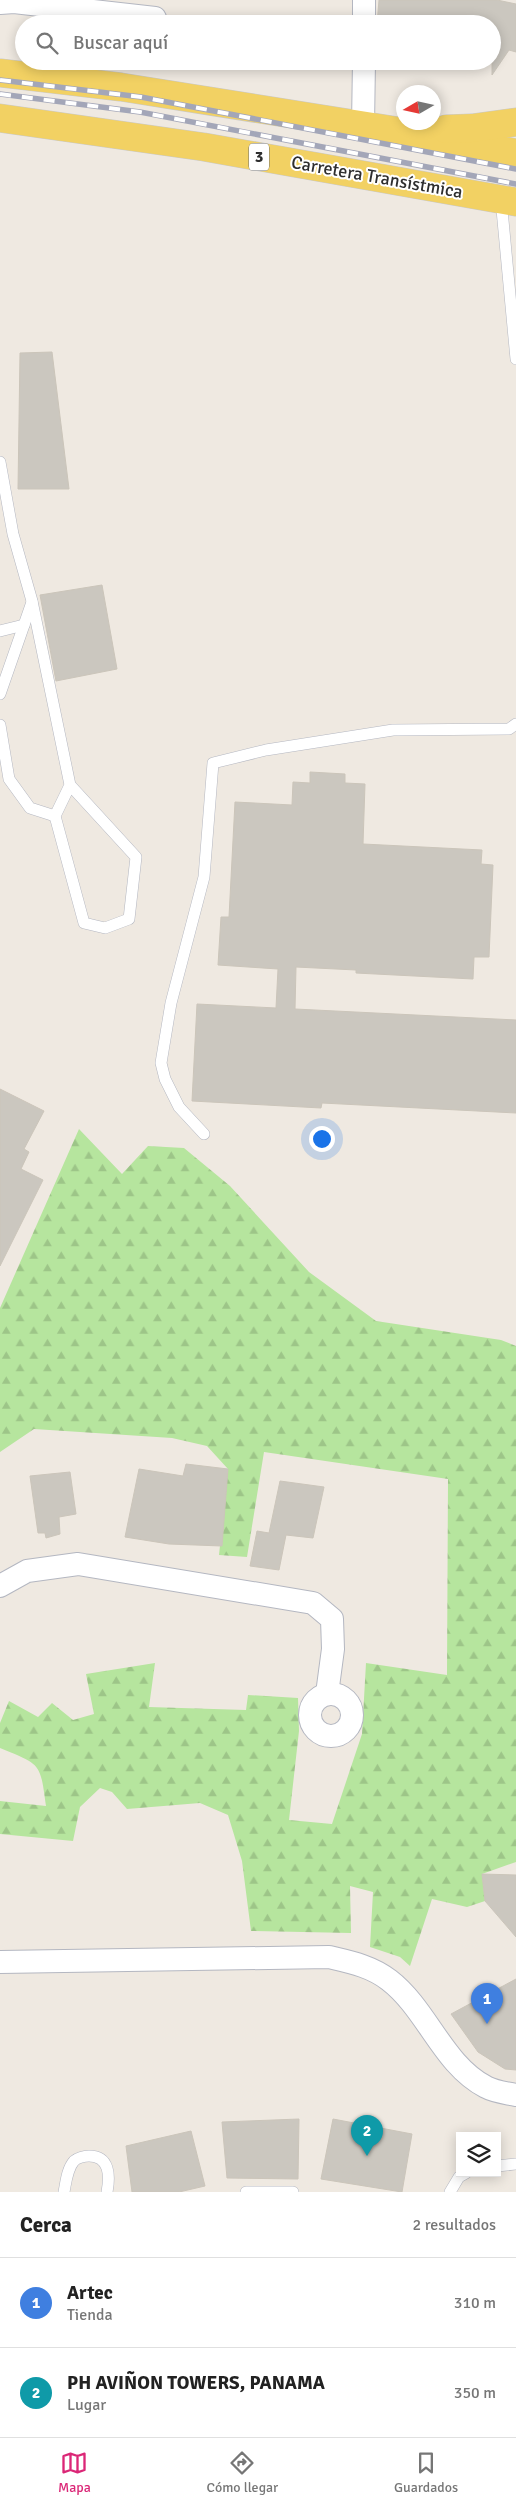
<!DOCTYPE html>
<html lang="es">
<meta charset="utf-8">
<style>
body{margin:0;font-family:Signika,sans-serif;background:#f6f6f6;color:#222}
.controls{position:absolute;right:15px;bottom:15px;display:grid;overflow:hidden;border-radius:0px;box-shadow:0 2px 12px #0003}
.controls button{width:45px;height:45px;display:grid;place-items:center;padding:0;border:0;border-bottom:1px solid #e0e0e0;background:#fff;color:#222;font:25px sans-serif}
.compass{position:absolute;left:396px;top:85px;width:45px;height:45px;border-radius:50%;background:#fff;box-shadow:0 2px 12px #0003;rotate:261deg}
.you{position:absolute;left:321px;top:1138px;width:18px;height:18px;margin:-12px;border:4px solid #fff;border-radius:50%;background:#1a73e8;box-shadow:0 0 0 8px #1a73e833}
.badge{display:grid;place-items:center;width:32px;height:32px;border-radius:50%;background:#db2777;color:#fff;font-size:16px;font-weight:700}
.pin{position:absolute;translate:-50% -41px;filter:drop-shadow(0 1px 2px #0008)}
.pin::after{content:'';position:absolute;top:26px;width:18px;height:15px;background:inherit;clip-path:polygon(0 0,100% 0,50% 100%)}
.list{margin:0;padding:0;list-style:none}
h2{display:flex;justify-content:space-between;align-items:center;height:65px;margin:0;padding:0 20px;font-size:21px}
h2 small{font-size:16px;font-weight:400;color:#767676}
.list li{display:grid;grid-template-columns:32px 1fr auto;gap:15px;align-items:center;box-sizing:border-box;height:90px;padding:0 20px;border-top:1px solid #e0e0e0}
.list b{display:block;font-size:19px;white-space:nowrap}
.list p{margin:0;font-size:16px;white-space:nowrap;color:#767676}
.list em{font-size:16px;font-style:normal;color:#767676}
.icon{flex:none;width:28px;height:28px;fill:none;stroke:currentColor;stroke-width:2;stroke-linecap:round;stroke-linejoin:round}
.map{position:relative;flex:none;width:516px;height:2192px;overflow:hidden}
.search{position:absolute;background:#fff;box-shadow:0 2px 12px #0003;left:15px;right:15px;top:15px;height:55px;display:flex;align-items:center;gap:12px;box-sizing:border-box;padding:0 18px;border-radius:28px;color:#767676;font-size:19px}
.sheet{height:245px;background:#fff}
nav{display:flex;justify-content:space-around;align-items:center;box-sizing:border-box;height:70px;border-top:1px solid #e0e0e0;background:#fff;font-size:14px;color:#767676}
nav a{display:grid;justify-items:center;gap:2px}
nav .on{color:#db2777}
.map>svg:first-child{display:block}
.forest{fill:url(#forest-firs)}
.building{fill:#cbc7bf;stroke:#cbc5ba}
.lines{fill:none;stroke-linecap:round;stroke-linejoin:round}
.service-casing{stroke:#b4b7c1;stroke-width:12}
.minor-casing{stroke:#b4b7c1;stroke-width:24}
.primary-casing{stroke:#c9c9c9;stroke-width:29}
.service{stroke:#fff;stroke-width:11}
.minor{stroke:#fff;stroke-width:22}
.primary{stroke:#f2d163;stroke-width:28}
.rail-casing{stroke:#a3a6b8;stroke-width:5.5}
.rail{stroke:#fff;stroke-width:4;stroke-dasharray:11;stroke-linecap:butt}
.labels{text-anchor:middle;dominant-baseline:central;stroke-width:4;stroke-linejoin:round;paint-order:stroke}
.shield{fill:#fff;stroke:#6d6d6d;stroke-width:1}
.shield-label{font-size:16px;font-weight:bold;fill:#2e2e2e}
.street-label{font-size:18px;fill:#2e2e2e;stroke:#fff}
</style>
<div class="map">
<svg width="516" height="2192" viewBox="0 0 516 2192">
<defs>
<pattern id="forest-firs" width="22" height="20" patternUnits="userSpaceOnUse" patternTransform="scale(1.25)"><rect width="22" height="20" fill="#b6e59e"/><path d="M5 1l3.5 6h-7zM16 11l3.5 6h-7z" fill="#9dc588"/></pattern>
</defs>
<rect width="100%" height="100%" fill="#efe9e1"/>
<path class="forest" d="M79,1129l43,45 26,-28 36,2 46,38 79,86 67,49 125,19 15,6v516l-34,12 3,27 -18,6 -35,-8 -22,67 -10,-9 -30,-10 3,-55 -23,-6 1,47 -100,-2 -9,-70 -14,-46 -28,-12 -73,6 -15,-17 -12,-4 -20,19 -7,34 -73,-7v-33l46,5c-6,-44 -5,-41 -46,-58v-25l9,-22 29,16 14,-14 21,17 21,-6 -8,-40 69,-11 -6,44 97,3 2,-15 50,3 1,33 -10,89 43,4 30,-90 4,-71 81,12 1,-196 -184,-27 -17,105 -28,-2 9,-86 -21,-23 -35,-8 -138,-9 -34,23v-144z"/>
<g class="building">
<path d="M379,0h118l19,4v48l-7,-2 -17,25v-51h-115z"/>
<path d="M52,352l17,137h-51l2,-136z"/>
<path d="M102,585l15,84 -61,12 -16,-86z"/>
<path d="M310,772l35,2v9l20,1 -2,60 119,6 -1,14 12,1 -4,92h-15l-1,22 -117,-6v-3l-60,-3 -1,42 221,11v93l-194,-10 -1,5 -129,-7 5,-97 79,4 2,-39 -60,-4 3,-48h8l6,-115 57,3 1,-23 17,1z"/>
<path d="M0,1089l44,22 -20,38 5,3 -8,17 22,11 -43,86z"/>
<path d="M186,1464l42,5 -6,77 -53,-2 -44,-7 14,-68 44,7z"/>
<path d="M70,1472l6,42 -17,3 1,17 -14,4 -1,-5h-7l-8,-57z"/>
<path d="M280,1481l44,6 -11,51 -27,-3 -7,35 -29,-4 7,-35 12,2z"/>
<path d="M482,1874l34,1v62l-31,-36z"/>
<path d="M516,1979v91l-11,-1 -27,-17 -27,-38z"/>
<path d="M299,2119l-1,60 -71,-1 -5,-56z"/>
<path d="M333,2119l79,15 -10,58 -81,-13z"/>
<path d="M191,2131l14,55 -26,6h-47l-6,-46z"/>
</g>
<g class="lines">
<defs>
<g id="service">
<path d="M501,199l15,160"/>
<path d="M0,462l13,72 19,67 38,184 66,72 -7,62 -24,9 -21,-5 -29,-107 15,-31"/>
<path d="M0,631l24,-6"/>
<path d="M0,694l32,-92"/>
<path d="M0,725l9,54 21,29 25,8"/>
<path d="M204,1134l-25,-27 -14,-28 -4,-16 10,-60 33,-126 9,-114 53,-13 127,-20 116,-1 7,-5"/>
<path d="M497,2166l19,-2"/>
<path d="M64,2192c2,-10 3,-23 10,-31 3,-3 10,-5 15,-5 21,0 21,20 18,36"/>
<path d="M246,2192h47"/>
<path d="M450,2192l9,-15 7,-4"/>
</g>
<g id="minor">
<path d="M0,3l14,-1 141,16"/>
<path d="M364,24v-24"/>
<path d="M363,125l1,-64"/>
<path d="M0,1586l27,-15 51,-7 235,39 19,16 1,30 -6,45"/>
<circle cx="331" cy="1715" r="21"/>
<path d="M0,1962l329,-5c21,5 42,9 60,23 38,29 54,85 97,107 9,5 21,6 30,8"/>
</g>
<g id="primary">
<path d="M0,73l121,14 277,44 118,22"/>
<path d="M0,118l204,29 312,55"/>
<path d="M446,129l26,-1 44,-6"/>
</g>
</defs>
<use href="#service" class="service-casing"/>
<use href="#minor" class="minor-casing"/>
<use href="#primary" class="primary-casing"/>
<use href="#service" class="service"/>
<use href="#minor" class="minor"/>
<use href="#primary" class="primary"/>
<defs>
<g id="rail">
<path d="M0,80l141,17 375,72"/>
<path d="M0,94l140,18 376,72"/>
</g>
</defs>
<use href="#rail" class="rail-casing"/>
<use href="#rail" class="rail"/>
</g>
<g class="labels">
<rect class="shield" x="249" y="143.5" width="20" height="27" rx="4"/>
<g class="shield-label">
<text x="259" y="157">3</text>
</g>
<g class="street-label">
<text transform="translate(377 177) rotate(10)">Carretera Transístmica</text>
</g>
</g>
</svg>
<div class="controls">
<button><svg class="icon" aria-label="layers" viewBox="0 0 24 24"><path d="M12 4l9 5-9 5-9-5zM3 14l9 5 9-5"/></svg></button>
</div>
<svg class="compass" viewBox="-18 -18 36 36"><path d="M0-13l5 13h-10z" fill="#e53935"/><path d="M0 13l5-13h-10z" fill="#767676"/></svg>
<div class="you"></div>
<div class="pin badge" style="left:487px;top:2024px;background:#3f7fe0">1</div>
<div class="pin badge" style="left:367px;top:2156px;background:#0f9aa8">2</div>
<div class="search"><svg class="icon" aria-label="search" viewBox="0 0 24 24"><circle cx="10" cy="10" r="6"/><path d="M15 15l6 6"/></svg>Buscar aquí</div>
</div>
<section class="sheet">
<h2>Cerca<small>2 resultados</small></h2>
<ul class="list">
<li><span class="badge" style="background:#3f7fe0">1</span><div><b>Artec</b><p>Tienda</p></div><em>310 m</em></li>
<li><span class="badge" style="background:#0f9aa8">2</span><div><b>PH AVIÑON TOWERS, PANAMA</b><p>Lugar</p></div><em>350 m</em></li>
</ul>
</section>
<nav>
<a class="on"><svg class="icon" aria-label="map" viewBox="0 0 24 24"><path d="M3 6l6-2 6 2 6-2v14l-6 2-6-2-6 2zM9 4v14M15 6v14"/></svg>Mapa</a>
<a><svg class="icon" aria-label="directions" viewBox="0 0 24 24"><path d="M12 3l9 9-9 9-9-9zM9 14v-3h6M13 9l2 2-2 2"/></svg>Cómo llegar</a>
<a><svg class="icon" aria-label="saved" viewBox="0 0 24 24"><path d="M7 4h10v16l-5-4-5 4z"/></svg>Guardados</a>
</nav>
